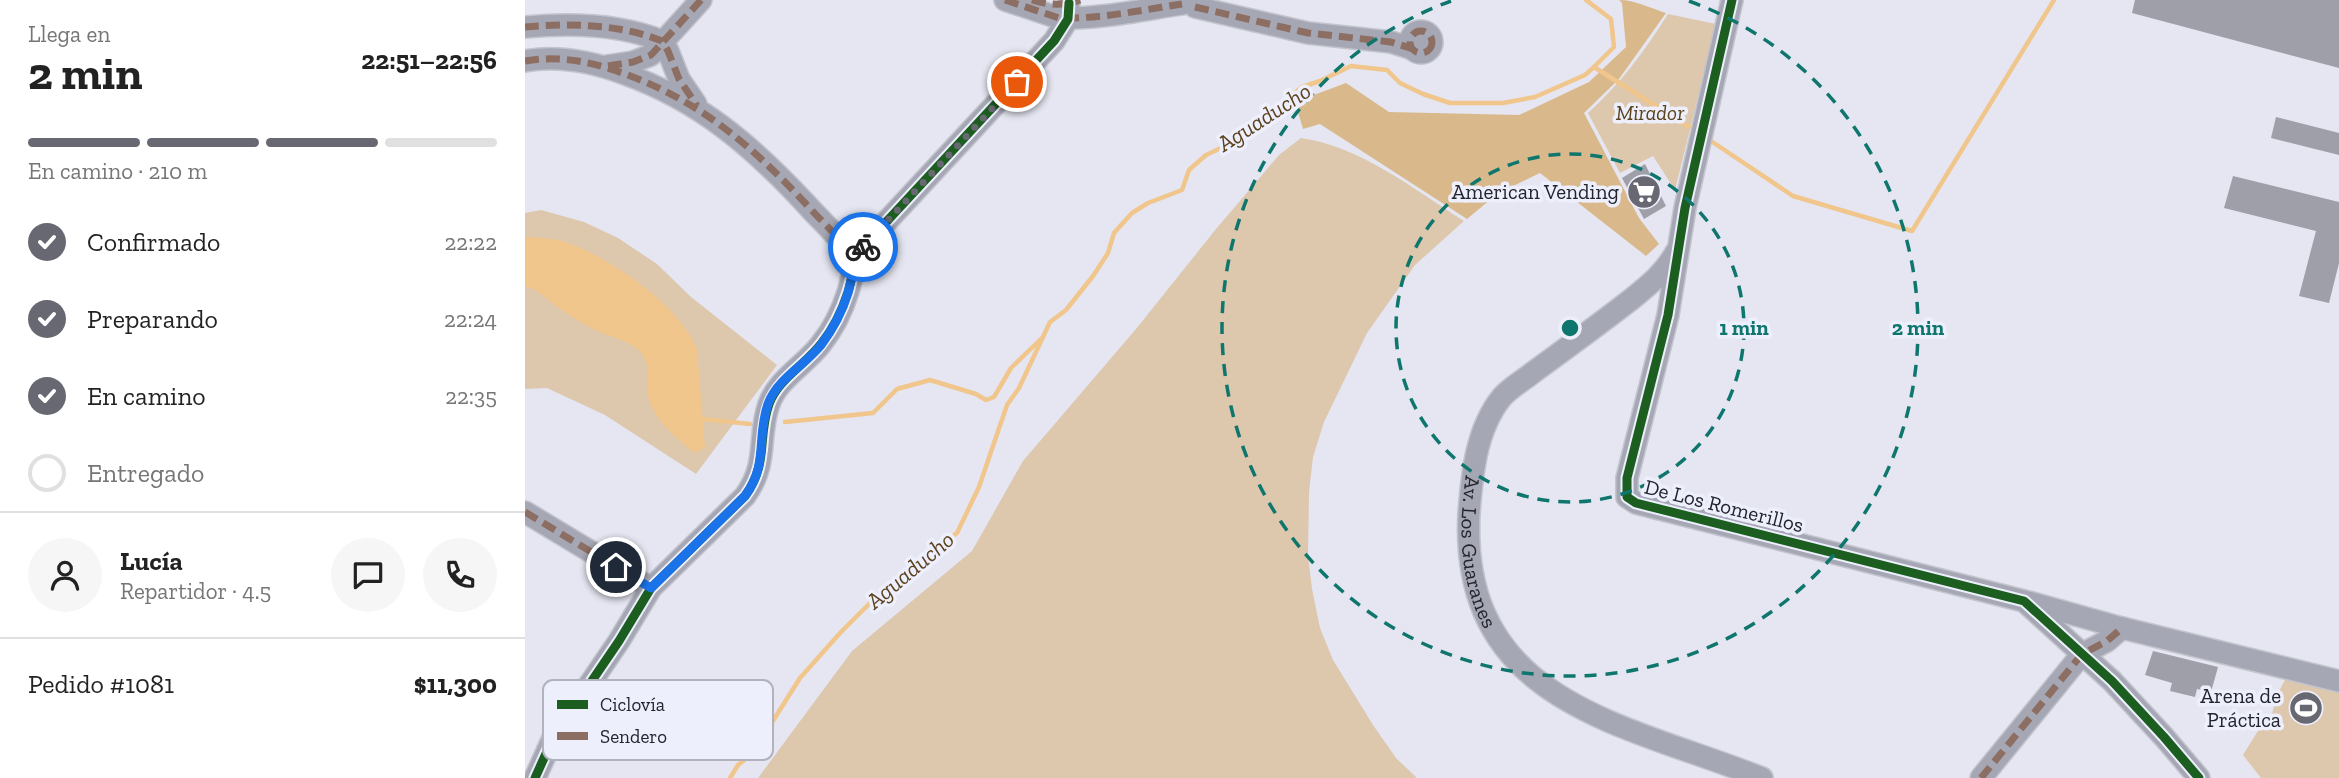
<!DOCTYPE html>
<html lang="es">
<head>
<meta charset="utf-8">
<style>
	:root { --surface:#fff; --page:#f6f6f6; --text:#222; --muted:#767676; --line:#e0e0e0; --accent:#676871 }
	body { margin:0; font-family:"Zilla Slab",serif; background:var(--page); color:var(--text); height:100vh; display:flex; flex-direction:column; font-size:26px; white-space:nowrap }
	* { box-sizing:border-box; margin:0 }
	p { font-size:23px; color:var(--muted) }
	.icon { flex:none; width:38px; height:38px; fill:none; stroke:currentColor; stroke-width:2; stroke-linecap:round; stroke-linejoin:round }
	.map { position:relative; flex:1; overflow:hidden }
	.side { display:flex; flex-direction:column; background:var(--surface); width:525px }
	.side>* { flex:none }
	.pin { position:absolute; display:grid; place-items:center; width:60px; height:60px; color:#fff; margin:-30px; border:4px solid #fff; border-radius:50%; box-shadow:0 2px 7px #0007 }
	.courier { position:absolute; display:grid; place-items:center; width:70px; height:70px; margin:-35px; border:5px solid #1a73e8; border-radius:50%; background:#fff; color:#222; box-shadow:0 2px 9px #0007 }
	.headline em { font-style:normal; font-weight:700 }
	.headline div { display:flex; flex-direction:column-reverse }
	.headline { display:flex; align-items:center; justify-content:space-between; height:119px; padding:0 28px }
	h1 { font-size:46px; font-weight:700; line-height:52px }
	.bar { display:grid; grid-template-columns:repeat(4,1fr); gap:10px 7px; align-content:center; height:84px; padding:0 28px }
	.bar i { height:9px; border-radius:5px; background:var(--line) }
	.bar .on { background:var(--accent) }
	.bar p { grid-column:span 4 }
	.line { display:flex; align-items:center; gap:18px; padding:0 28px; border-top:2px solid var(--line) }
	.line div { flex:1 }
	.round { display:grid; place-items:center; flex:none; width:74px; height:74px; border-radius:37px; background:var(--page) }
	ol { padding:0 28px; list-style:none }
	li { display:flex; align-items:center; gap:21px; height:77px }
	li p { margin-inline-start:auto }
	li .icon { padding:7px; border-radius:50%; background:var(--accent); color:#fff; stroke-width:4 }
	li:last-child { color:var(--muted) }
	li i { width:38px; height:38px; border:4px solid var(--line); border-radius:50% }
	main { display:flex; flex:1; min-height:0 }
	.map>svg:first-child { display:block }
	.green { fill:#ddc7ad }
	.forest { fill:#d9b98c }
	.water { fill:#f0c68c }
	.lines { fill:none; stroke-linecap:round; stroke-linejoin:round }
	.stream { stroke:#f0c68c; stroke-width:4.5 }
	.building { fill:#9e9fa8 }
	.minor-casing { stroke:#c3c4cd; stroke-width:24 }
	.minor { stroke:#a5a7b4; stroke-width:21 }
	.quiet { stroke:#8d6e63; stroke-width:7; stroke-dasharray:14 7; stroke-linecap:butt }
	.cycleway-casing { stroke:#eeeffd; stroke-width:13 }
	.cycleway { stroke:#1b5e20; stroke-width:9 }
	.done { stroke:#676871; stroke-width:7; stroke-dasharray:0 12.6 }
	.route { stroke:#1a73e8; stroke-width:9 }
	.ring { fill:none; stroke:#0f766e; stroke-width:3.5; stroke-dasharray:12 9 }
	.labels { text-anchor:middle; stroke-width:7; stroke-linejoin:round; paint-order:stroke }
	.park-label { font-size:21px; font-style:italic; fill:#5a421c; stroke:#eeeffd }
	.poi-label { font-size:21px; fill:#23242c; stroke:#eeeffd; text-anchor:end }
	.street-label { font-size:21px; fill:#23242c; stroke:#eeeffd }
	.water-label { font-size:23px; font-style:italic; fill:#5b421d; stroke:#eeeffd }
	.key { fill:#eeeffd; stroke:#b1b2be; stroke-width:2 }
	.key-label { font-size:19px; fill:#23242c }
	.centre { fill:#0f766e; stroke:#eeeffd; stroke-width:3.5 }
	.ring-label { font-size:21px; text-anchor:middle; font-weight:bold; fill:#0f766e; stroke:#eeeffd; stroke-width:7; stroke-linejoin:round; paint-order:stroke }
</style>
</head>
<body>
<main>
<section class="side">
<div class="headline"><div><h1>2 min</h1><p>Llega en</p></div><em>22:51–22:56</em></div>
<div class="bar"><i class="on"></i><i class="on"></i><i class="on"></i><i></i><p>En camino · 210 m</p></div>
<ol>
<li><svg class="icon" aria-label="check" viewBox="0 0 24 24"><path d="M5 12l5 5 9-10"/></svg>Confirmado<p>22:22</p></li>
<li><svg class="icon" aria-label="check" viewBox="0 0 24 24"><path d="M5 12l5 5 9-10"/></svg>Preparando<p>22:24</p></li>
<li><svg class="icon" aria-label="check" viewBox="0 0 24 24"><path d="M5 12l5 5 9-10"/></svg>En camino<p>22:35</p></li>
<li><i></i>Entregado</li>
</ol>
<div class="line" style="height:126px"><a class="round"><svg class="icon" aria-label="person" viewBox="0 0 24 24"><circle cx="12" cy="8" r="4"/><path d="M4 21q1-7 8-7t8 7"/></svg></a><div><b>Lucía</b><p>Repartidor · 4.5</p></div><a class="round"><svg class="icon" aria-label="chat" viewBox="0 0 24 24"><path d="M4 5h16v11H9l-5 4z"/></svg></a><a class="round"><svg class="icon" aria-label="phone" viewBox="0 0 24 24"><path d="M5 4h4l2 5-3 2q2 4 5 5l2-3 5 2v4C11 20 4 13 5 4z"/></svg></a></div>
<div class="line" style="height:91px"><div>Pedido #1081</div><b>$11,300</b></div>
</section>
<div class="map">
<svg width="1814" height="778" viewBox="0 0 1814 778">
	<rect width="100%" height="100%" fill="#e5e6f1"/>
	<g class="green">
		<path d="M1143 14 1191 24 1150 190 1128 156 1095 173 1063 113C1098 81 1118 53 1143 14Z"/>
		<path d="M776 138C837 147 888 189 939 221L890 265 842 333 799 422 788 457 784 492 783 556 787 589 795 628 808 660 848 725 871 758 892 778H233L327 651 447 551 498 461 611 329 691 229 754 155Z"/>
		<polygon points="16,210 59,222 93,238 132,264 166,297 252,365 171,474 80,415 22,388 0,389 0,213"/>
		<polygon points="1763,674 1814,687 1814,778 1736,778 1718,755 1741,718 1746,719 1751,697"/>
	</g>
	<path class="forest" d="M1094 0C1110 0 1125 8 1141 13L1094 79 1059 113 1114 218 1134 244 1121 256 1015 173 972 194 942 219 795 124 778 129 770 102 821 83 864 112 994 115 1064 82 1101 47 1097 3Z"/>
	<path class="water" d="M0 237C14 238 30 238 43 243 87 259 154 305 172 349L180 448 169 453C152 439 131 421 124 400 120 385 126 371 119 357 109 340 85 338 68 329 56 322 43 315 31 306 21 299 13 289 0 286Z"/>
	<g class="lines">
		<g class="stream">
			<polyline points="1061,0 1086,19 1089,47 1069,67 1164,127"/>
			<polyline points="1186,141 1268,196 1387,231 1529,0"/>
			<polyline points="177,419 225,424"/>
			<polyline points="260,422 348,413 372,389 405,380 451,394 461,400 469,397 486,368 516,339"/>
			<polyline points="205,778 213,765 227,754 275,678 316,632 370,578 432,533 454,487 482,405 494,388 525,322 541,310 568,276 583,253 589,233 607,213 623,203 657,190 664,170 681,155 698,147 719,127 749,109 777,87 795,81 826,66 862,70 875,83 898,94 925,103 978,103 1010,97 1060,75 1069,67"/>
		</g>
	</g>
	<g class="building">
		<polygon points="1610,0 1814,0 1814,68 1607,13"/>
		<polygon points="1751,117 1814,133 1814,155 1746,138"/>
		<polygon points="1120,164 1141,206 1119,219 1097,178"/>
		<polygon points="1708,176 1814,202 1814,263 1804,303 1774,296 1791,231 1699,208"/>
		<polygon points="1628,651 1693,667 1686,692 1672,689 1670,697 1645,691 1647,683 1620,675"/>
	</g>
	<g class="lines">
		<g class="minor-casing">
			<g id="minor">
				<path d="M480 0 534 18C576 19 616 10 657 4"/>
				<polyline points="1207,0 1160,208 1143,315 1102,478 1102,497 1111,503 1499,601 1587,681 1639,737 1674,778"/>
				<polyline points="670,7 783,33 866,42 888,49"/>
				<path d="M0 27C44 23 95 24 137 41L143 51 154 79 171 104"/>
				<circle cx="896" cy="42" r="11"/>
				<path d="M0 61C34 55 68 62 100 74 175 101 227 146 281 204 298 223 317 239 330 261"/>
				<polyline points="82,66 108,62 126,55 176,0"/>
				<path id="s1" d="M1151 252C1140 272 1125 284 1108 298 1076 323 1043 347 1010 371 999 380 986 387 977 397 951 429 947 474 944 513 934 703 1099 723 1237 778"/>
				<polyline points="0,512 126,588"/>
				<polyline points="1504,602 1597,628 1814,681"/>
				<path d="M10 778 28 738 94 641 126 588 220 496C244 463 232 438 244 404 253 379 280 365 296 344 308 329 317 311 323 292 328 275 328 264 338 247L529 41 543 19 544 3"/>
				<polyline points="1456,778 1557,654 1582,641 1597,628"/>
			</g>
		</g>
		<use href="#minor" class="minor"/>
		<g class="quiet">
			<path d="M480 0 534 18C576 19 616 10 657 4"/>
			<path d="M507 0C524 5 538 6 555 0"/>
			<polyline points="670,7 783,33 866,42 888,49"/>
			<path d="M0 27C44 23 95 24 137 41L143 51 154 79 172 106"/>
			<circle cx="896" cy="42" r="11"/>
			<path d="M0 61C34 55 68 62 100 74 175 101 227 146 281 204 298 223 317 239 330 261"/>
			<polyline points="83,66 108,62 126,55 176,0"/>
			<polyline points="0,512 126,588"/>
			<polyline points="1456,778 1557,654 1582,641 1597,628"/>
		</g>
		<g class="cycleway-casing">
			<g id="cycleway">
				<polyline points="1207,0 1160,208 1143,315 1102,478 1102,497 1111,503 1499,601 1587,681 1639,737 1674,778"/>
				<path d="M10 778 28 738 94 641 126 588 220 496C244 463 232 438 244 404 253 379 280 365 296 344 308 329 317 311 323 292 328 275 328 264 338 247L529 41 543 19 544 3"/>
			</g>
		</g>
		<use href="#cycleway" class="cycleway"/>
	</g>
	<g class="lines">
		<polyline class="done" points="338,247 492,82"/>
		<path class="route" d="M91 567 126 588 220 496C244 463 231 438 243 404 252 379 280 365 296 345 308 329 317 312 323 293 328 275 328 264 338 247"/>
	</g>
	<g class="ring">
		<circle cx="1045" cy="328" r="174"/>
		<path d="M1164 1A348 348 0 1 1 926 1"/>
	</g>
	<defs>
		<g id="supermarket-disc" transform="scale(1.75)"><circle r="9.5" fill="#676871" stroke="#eeeffd"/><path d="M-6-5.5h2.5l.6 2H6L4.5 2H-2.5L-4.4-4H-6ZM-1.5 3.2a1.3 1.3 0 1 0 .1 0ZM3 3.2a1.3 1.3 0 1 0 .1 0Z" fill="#fff"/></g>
		<g id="stadium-disc" transform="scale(1.75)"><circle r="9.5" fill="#676871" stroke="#eeeffd"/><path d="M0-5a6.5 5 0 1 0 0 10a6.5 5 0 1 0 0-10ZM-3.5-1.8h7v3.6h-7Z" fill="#fff"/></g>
	</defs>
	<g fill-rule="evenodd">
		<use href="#supermarket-disc" x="1119" y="192"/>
		<use href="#stadium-disc" x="1781" y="708"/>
	</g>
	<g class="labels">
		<g class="park-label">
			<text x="1125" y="120">Mirador</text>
		</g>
		<g class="poi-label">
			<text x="1094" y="199">American Vending</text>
			<text x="1756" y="703">Arena de<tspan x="1756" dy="24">Práctica</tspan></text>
		</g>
		<g class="street-label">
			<text transform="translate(1199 506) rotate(14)" y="7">De Los Romerillos</text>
			<text dy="7" stroke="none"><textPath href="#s1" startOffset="390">Av. Los Guaranes</textPath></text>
		</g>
		<g class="water-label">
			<text transform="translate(739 117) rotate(-33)" y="8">Aguaducho</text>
			<text transform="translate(385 570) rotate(-40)" y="8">Aguaducho</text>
		</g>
	</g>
	<rect x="18" y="680" width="230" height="80" rx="10" class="key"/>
	<rect x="32" y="700" width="31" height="9" fill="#1b5e20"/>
	<rect x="32" y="732" width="31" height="8" fill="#8d6e63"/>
	<g class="key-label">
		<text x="75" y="711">Ciclovía</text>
		<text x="75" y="743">Sendero</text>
	</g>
	<circle cx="1045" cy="328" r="10" class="centre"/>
	<g class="ring-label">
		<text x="1219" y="335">1 min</text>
		<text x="1393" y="335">2 min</text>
	</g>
</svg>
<div class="pin" style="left:492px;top:82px;background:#ea580c"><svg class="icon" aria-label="bag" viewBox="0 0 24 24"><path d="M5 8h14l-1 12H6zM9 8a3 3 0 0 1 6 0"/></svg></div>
<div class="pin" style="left:91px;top:567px;background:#1f2937"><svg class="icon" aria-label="home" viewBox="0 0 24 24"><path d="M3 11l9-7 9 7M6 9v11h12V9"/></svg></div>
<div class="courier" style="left:338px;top:247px"><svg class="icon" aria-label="bike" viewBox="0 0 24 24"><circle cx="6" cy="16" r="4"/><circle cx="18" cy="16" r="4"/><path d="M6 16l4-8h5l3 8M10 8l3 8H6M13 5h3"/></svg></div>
</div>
</main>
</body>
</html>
